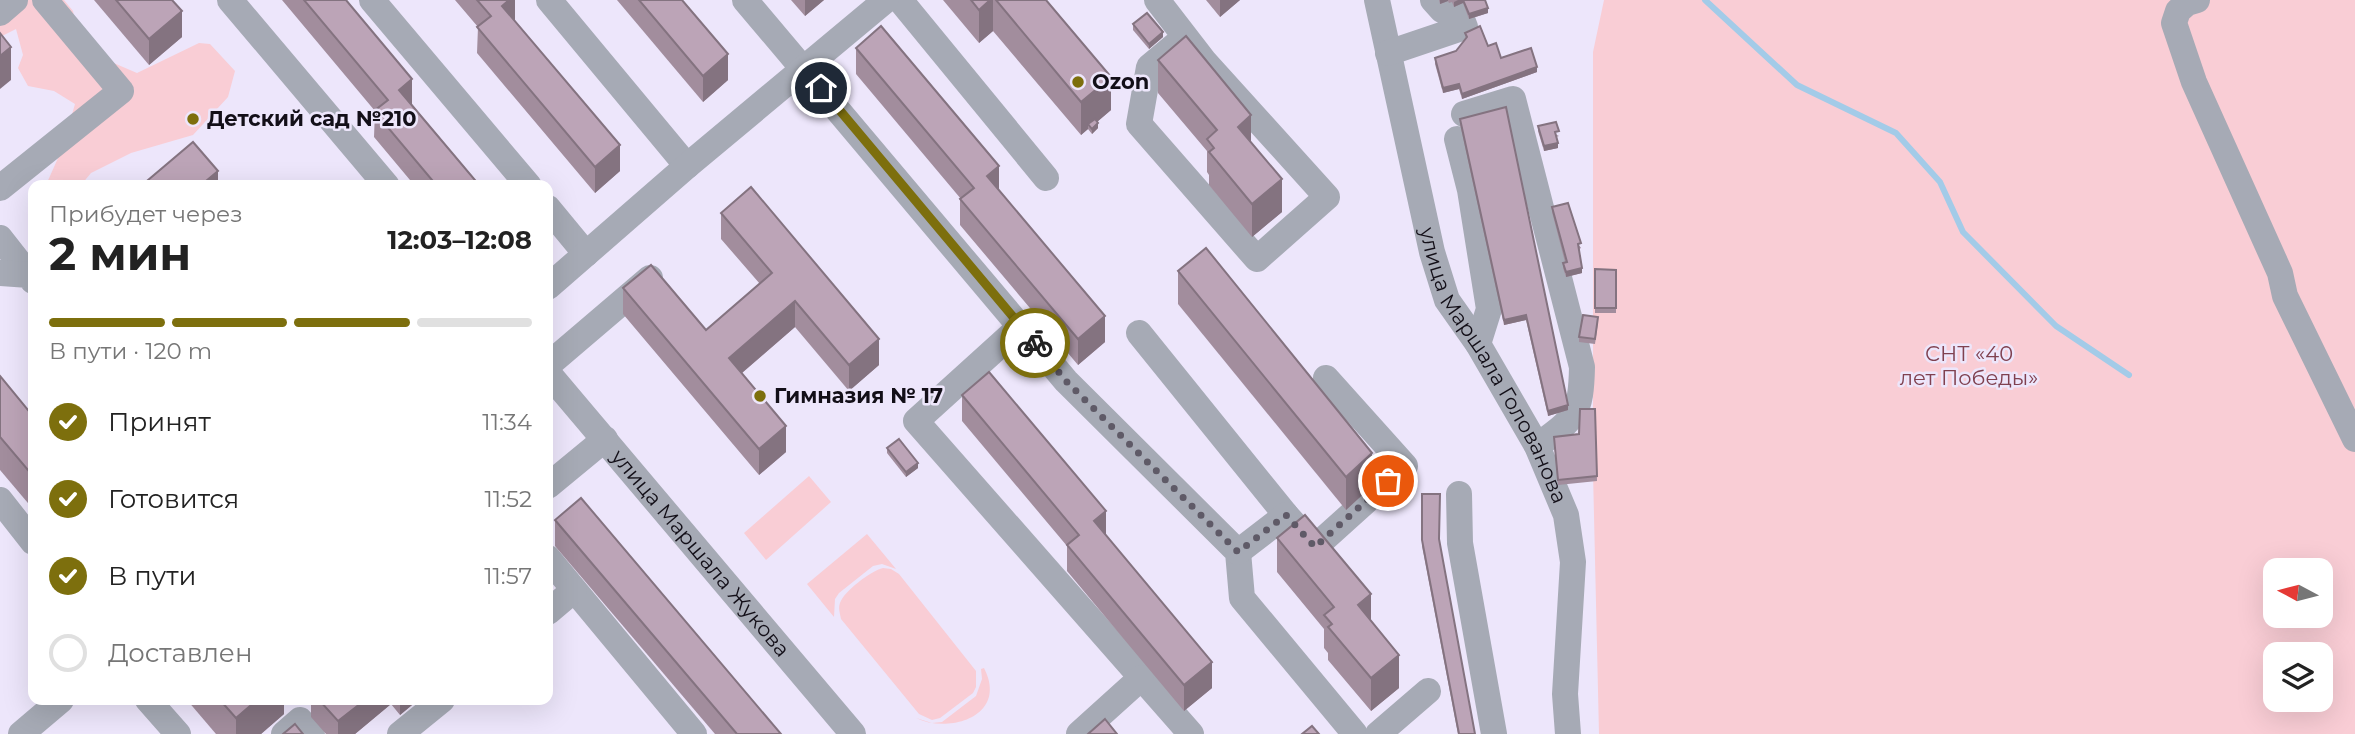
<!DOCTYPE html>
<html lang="ru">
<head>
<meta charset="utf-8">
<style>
	:root { --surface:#fff; --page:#f6f6f6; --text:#222; --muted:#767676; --line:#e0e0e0; --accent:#7d6f0d }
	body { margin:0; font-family:Montserrat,sans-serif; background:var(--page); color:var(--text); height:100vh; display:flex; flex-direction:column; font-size:26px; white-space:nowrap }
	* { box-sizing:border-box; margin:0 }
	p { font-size:23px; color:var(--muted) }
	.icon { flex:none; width:38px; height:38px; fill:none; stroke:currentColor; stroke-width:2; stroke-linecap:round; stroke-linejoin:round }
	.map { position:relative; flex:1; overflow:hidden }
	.details { position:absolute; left:28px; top:180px; width:525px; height:525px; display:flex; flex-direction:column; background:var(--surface); border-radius:14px; box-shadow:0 7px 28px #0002 }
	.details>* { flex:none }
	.needle { width:46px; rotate:277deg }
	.fabs { position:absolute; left:2263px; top:558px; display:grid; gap:14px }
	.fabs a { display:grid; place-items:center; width:70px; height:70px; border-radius:14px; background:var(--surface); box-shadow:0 7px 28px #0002; font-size:35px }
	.pin { position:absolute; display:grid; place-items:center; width:60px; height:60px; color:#fff; margin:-30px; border:4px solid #fff; border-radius:50%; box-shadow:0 2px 7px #0007 }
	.courier { position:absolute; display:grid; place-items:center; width:70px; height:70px; margin:-35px; border:5px solid #7d6f0d; border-radius:50%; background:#fff; color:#222; box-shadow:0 2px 9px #0007 }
	.overview em { font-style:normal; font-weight:700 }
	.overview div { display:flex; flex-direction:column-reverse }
	.overview { display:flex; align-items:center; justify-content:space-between; height:119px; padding:0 21px }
	h1 { font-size:46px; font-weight:700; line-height:52px }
	.bar { display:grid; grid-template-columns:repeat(4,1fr); gap:10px 7px; align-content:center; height:84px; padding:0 21px }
	.bar i { height:9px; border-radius:5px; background:var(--line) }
	.bar .on { background:var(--accent) }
	.bar p { grid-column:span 4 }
	ol { padding:0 21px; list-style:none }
	li { display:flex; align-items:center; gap:21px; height:77px }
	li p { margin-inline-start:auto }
	li .icon { padding:7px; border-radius:50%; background:var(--accent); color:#fff; stroke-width:4 }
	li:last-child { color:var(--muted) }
	li i { width:38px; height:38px; border:4px solid var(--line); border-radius:50% }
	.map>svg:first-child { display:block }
	.green { fill:#f9cdd5; fill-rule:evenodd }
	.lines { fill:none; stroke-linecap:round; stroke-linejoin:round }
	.stream { stroke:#a3cbe8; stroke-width:6 }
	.minor { stroke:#a6aab5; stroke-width:26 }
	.wall { fill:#a28d9d }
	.shaded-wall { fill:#847380 }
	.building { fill:#bca4b7; stroke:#847380; stroke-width:2 }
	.done { stroke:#5f5a67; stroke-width:7; stroke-dasharray:0 12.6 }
	.route { stroke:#7d6f0d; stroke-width:9 }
	.poi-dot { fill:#7d6f0d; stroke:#ede6fb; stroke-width:2.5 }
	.labels { text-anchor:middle; stroke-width:5; stroke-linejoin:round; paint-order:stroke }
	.poi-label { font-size:21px; font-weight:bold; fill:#130f18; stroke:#ede6fb; text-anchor:start }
	.park-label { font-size:21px; fill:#804150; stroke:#ede6fb }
	.street-label { font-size:21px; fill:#130f18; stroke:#ede6fb }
</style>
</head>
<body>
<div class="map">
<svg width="2355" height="734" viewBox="0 0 2355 734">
	<rect width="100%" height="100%" fill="#ede6fb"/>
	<g class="green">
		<polygon points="6,0 64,0 73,11 81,49 137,73 199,43 210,44 235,71 228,97 193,135 131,153 91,173 81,185 46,185 62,149 75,104 54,91 28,86 18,68 23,55 16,29 0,37 0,11"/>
		<path d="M1604 0H2355V734H1599L1593 472V52ZM2275 570H2320V616H2275ZM2275 654H2320V700H2275Z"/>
		<polygon points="809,476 831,502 766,560 744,533"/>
		<polygon points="867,534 896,569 882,564 873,566 839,593 835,599 834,617 807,584"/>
		<path d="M883 568 891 569 899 574 976 671V687L973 693 940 718 932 720 919 714 841 619C840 613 838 608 840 603 844 591 871 571 883 568Z"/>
		<path d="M984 668C1009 717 948 734 916 718L932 723 942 722 976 696 982 679 981 669Z"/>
	</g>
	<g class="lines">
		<polyline class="stream" points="1705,0 1797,85 1896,133 1940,182 1963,232 2056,326 2129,375"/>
		<g class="minor">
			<polyline points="230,0 387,186"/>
			<polyline points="372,0 529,186"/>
			<polyline points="549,0 687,166"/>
			<polyline points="745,0 1066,381 1238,552 1242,598 1355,734"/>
			<polyline points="900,0 1046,178"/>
			<polyline points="1157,0 1204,61 1327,197 1257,259 1139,124 1149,67 1185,37"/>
			<path id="s1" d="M1377 0 1432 252 1447 300 1478 344 1537 446 1566 515 1573 562 1565 694 1568 734"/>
			<polyline points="2197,0 2187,3 2178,11 2174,23 2194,82 2280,273 2285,296 2355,439"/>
			<polyline points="0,13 15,0"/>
			<polyline points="1388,53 1465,27 1459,11 1442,10 1433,0"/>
			<path d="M1464 114 1513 99 1582 367C1581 415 1575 418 1537 446"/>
			<polyline points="1457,139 1470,190 1489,309 1478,344"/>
			<polyline points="0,188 121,91 45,0"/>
			<polyline points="548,208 586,254"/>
			<polyline points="0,238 29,275"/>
			<polyline points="0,273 29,275 33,281"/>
			<polyline points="548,287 687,166 886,0"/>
			<polyline points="1021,326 916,421 1191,734"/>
			<polyline points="1139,333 1286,515 1315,547 1405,466 1326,378"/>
			<polyline points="548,365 650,278"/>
			<path id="s2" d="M548 373 853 734"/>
			<polyline points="548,486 605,439"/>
			<polyline points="1459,494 1460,543 1494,734"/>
			<polyline points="0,500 33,542"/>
			<polyline points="1238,552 1286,515"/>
			<polyline points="548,558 694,734"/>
			<polyline points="548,612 574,590"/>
			<polyline points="148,700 178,734"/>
			<polyline points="21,734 61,700"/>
			<polyline points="284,734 300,720 312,734"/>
			<polyline points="400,734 442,700"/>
			<polyline points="1079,734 1141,678"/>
			<polyline points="1378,734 1428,691"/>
		</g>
	</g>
	<g class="wall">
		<polygon points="94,0 172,0 182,37 149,65"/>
		<polygon points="282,0 346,0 412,105 480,186 415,186 374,137 375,111"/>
		<polygon points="455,0 515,0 515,21 620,171 595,193 477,53 478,27"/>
		<polygon points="617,0 682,0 728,80 703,102"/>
		<polygon points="791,0 824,0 805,16"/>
		<polygon points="943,0 1046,0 1111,110 1097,122 1098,128 1092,134 1088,129 1081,135 993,31 979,43"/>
		<polygon points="1206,0 1240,0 1220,17"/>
		<polygon points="1439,0 1485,0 1488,13 1469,19 1463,3 1454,7 1452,2 1449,3 1448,1 1440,4"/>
		<polygon points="1133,24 1163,37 1149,49 1133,30"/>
		<polygon points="1465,33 1488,46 1501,58 1537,72 1462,99 1459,89 1443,93 1435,64 1435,58 1456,51 1466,39"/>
		<polygon points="856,48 999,191 1105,342 1078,365 960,225 960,199 961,199 856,74"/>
		<polygon points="1158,60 1251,142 1282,212 1252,237 1209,185 1209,175 1207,172 1207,151 1158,93"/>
		<polygon points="1460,119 1568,410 1548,416 1526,320 1504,325 1460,124"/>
		<polygon points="1538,126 1559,136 1556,137 1558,148 1544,151 1538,131"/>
		<polygon points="1552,207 1581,248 1579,249 1582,273 1566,277 1563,268 1563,263 1565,262 1552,212"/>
		<polygon points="721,213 879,365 849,391 795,327 742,373 786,452 759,475 623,314 623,288 706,330 760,284 721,239"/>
		<polygon points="1595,269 1616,270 1616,313 1595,313"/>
		<polygon points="1178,271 1372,486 1346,510 1178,304"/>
		<polygon points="1598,322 1595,344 1579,342 1579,337"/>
		<polygon points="0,376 33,416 33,509 0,470"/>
		<polygon points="962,395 1106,536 1212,688 1184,711 1067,571 1067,546 962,421"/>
		<polygon points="1595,409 1597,481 1558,485 1554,442 1579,434"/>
		<polygon points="887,448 918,468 906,477 887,453"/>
		<polygon points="1422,494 1475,734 1458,734 1422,546"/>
		<polygon points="555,520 781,734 715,734 555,546"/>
		<polygon points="1277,538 1371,620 1399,688 1371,711 1328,660 1328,653 1324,648 1324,629 1277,572"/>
		<polygon points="187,700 284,700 284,714 261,734 216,734"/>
		<polygon points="311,700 418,700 400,715 391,704 355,734 326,734 311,717"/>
	</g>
	<g class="shaded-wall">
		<polygon points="509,0 515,0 515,21 502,6"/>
		<polygon points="805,0 824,0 805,16"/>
		<polygon points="990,0 993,0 993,31 979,43 979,10"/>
		<polygon points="1220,0 1240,0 1220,17"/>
		<polygon points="1440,0 1448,0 1448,1 1440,4"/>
		<polygon points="1458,0 1463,0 1463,3 1454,7 1454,2"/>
		<polygon points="1488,8 1488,13 1469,19 1469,14"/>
		<polygon points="182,11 182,37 149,65 149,39"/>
		<polygon points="1163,32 1163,37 1149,49 1149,44"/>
		<polygon points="11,47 11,80 0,89 0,56"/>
		<polygon points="728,54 728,80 703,102 703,76"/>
		<polygon points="1537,67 1537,72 1462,99 1462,94"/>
		<polygon points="1111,77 1111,110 1091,127 1088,124 1088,129 1081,135 1081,102"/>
		<polygon points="412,79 412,105 399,90"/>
		<polygon points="1459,84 1459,89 1443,93 1443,88"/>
		<polygon points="1251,115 1251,148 1238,127"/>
		<polygon points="1098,123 1098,128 1092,134 1092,129"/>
		<polygon points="1558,143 1558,148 1544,151 1544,146"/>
		<polygon points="620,145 620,171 595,193 595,167"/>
		<polygon points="999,166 999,192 987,176"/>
		<polygon points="218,171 218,181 212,186 200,186"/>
		<polygon points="1282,179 1282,212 1252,237 1252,204"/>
		<polygon points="1582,268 1582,273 1566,277 1566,272"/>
		<polygon points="795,301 795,327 729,384 729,358"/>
		<polygon points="1526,315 1526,320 1504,325 1504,320"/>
		<polygon points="1105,316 1105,342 1078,365 1078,339"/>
		<polygon points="879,339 879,365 849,391 849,365"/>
		<polygon points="1568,405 1568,410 1548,416 1548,411"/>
		<polygon points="786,426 786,452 759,475 759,449"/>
		<polygon points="1372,453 1372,486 1346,510 1346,477"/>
		<polygon points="918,463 918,468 906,477 906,472"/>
		<polygon points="1106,511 1106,537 1094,521"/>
		<polygon points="1371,594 1371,627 1358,605"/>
		<polygon points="1399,655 1399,688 1371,711 1371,678"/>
		<polygon points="1212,662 1212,688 1184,711 1184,685"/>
		<polygon points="257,700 284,700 284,714 261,734 236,734 236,718"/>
		<polygon points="365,700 391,700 391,704 355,734 338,734 338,721"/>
		<polygon points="400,700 418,700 400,715"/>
	</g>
	<g class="building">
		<polygon points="116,0 172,0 182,11 149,39"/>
		<polygon points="304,0 346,0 412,79 399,90 480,186 437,186 374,111 388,100"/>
		<polygon points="477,0 509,0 502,6 620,145 595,167 477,27 491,16"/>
		<polygon points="639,0 682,0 728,54 703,76"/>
		<polygon points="971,0 990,0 979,10"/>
		<polygon points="996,0 1046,0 1111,77 1081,102"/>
		<polygon points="1463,0 1485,0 1488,8 1469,14"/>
		<polygon points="1147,13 1163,32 1149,44 1133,24"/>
		<polygon points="881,26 999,166 987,176 1105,316 1078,339 960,199 974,188 856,48"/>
		<polygon points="1480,26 1488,46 1496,43 1501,58 1531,48 1537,67 1462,94 1459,84 1443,88 1435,58 1456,51 1467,37 1465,33"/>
		<polygon points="0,33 11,47 0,56"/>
		<polygon points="1186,36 1251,115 1238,127 1282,179 1252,204 1209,152 1214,148 1207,139 1217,130 1158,60"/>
		<polygon points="1506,107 1568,405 1548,411 1526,315 1504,320 1460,119"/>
		<polygon points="1095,119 1098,123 1092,129 1088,124"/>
		<polygon points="1556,122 1559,131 1555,132 1558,143 1544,146 1538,126"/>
		<polygon points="193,142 218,171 200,186 141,186"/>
		<polygon points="751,187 879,339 849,365 795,301 729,358 786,426 759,449 623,288 651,265 706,330 772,273 721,213"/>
		<polygon points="1568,203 1581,243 1578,244 1582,268 1566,272 1563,263 1567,262 1552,207"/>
		<polygon points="1206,248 1372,453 1346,477 1178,271"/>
		<polygon points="1595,269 1616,270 1616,308 1595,308"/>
		<polygon points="1583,315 1598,317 1595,339 1579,337"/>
		<polygon points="989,372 1106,511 1094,521 1212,662 1184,685 1067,545 1079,535 962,395"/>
		<polygon points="0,376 33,416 33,476 0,437"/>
		<polygon points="1580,409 1595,409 1597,476 1558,480 1554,437 1579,434"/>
		<polygon points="899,439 918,463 906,472 887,448"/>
		<polygon points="1422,494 1440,494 1439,539 1475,734 1459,734 1422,540"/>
		<polygon points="581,498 781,734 737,734 555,520"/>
		<polygon points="1305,515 1371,594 1358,605 1399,655 1371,678 1328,627 1332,624 1324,615 1334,607 1277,538"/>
		<polygon points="220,700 257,700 236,718"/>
		<polygon points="319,700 365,700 338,721"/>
		<polygon points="1105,719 1117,734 1088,734"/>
		<polygon points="295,724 303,734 283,734"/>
		<polygon points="1312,726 1319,734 1302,734"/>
	</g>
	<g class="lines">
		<polyline class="done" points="1035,343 1066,381 1238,552 1286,515 1315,547 1388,481"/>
		<polyline class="route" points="821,88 1035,343"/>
	</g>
	<g class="poi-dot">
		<circle cx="1078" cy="82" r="7"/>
		<circle cx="193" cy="119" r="7"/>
		<circle cx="760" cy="396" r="7"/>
	</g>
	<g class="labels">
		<g class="poi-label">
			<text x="1092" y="89">Ozon</text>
			<text x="207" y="126">Детский сад №210</text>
			<text x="774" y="403">Гимназия № 17</text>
		</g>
		<g class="park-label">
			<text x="1969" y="361">СНТ «40<tspan x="1969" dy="24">лет Победы»</tspan></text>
		</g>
		<g class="street-label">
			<text dy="7" stroke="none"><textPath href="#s1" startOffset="387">улица Маршала Голованова</textPath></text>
			<text dy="7" stroke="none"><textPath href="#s2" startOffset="236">улица Маршала Жукова</textPath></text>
		</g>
	</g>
</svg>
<div class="fabs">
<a><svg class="needle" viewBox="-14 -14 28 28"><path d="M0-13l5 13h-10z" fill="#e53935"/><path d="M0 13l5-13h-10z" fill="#767676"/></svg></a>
<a><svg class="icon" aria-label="layers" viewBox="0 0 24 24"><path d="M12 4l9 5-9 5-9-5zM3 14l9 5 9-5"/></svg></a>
</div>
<div class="pin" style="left:1388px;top:481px;background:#ea580c"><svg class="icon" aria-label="bag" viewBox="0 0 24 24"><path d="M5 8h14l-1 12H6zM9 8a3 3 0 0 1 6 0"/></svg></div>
<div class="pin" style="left:821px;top:88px;background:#1f2937"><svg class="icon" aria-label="home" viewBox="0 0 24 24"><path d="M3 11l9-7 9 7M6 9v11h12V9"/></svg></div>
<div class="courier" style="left:1035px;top:343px"><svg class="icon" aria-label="bike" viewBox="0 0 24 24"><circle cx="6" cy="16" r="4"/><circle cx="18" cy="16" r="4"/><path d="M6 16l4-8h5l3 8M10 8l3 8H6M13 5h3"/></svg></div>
<section class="details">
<div class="overview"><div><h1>2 мин</h1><p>Прибудет через</p></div><em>12:03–12:08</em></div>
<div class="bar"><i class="on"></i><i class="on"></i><i class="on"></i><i></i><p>В пути · 120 m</p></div>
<ol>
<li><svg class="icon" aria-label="check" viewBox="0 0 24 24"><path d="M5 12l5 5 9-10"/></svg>Принят<p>11:34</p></li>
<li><svg class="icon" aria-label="check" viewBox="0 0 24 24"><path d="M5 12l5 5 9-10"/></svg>Готовится<p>11:52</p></li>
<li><svg class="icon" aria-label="check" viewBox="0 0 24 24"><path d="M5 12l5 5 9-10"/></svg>В пути<p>11:57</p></li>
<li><i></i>Доставлен</li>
</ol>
</section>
</div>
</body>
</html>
